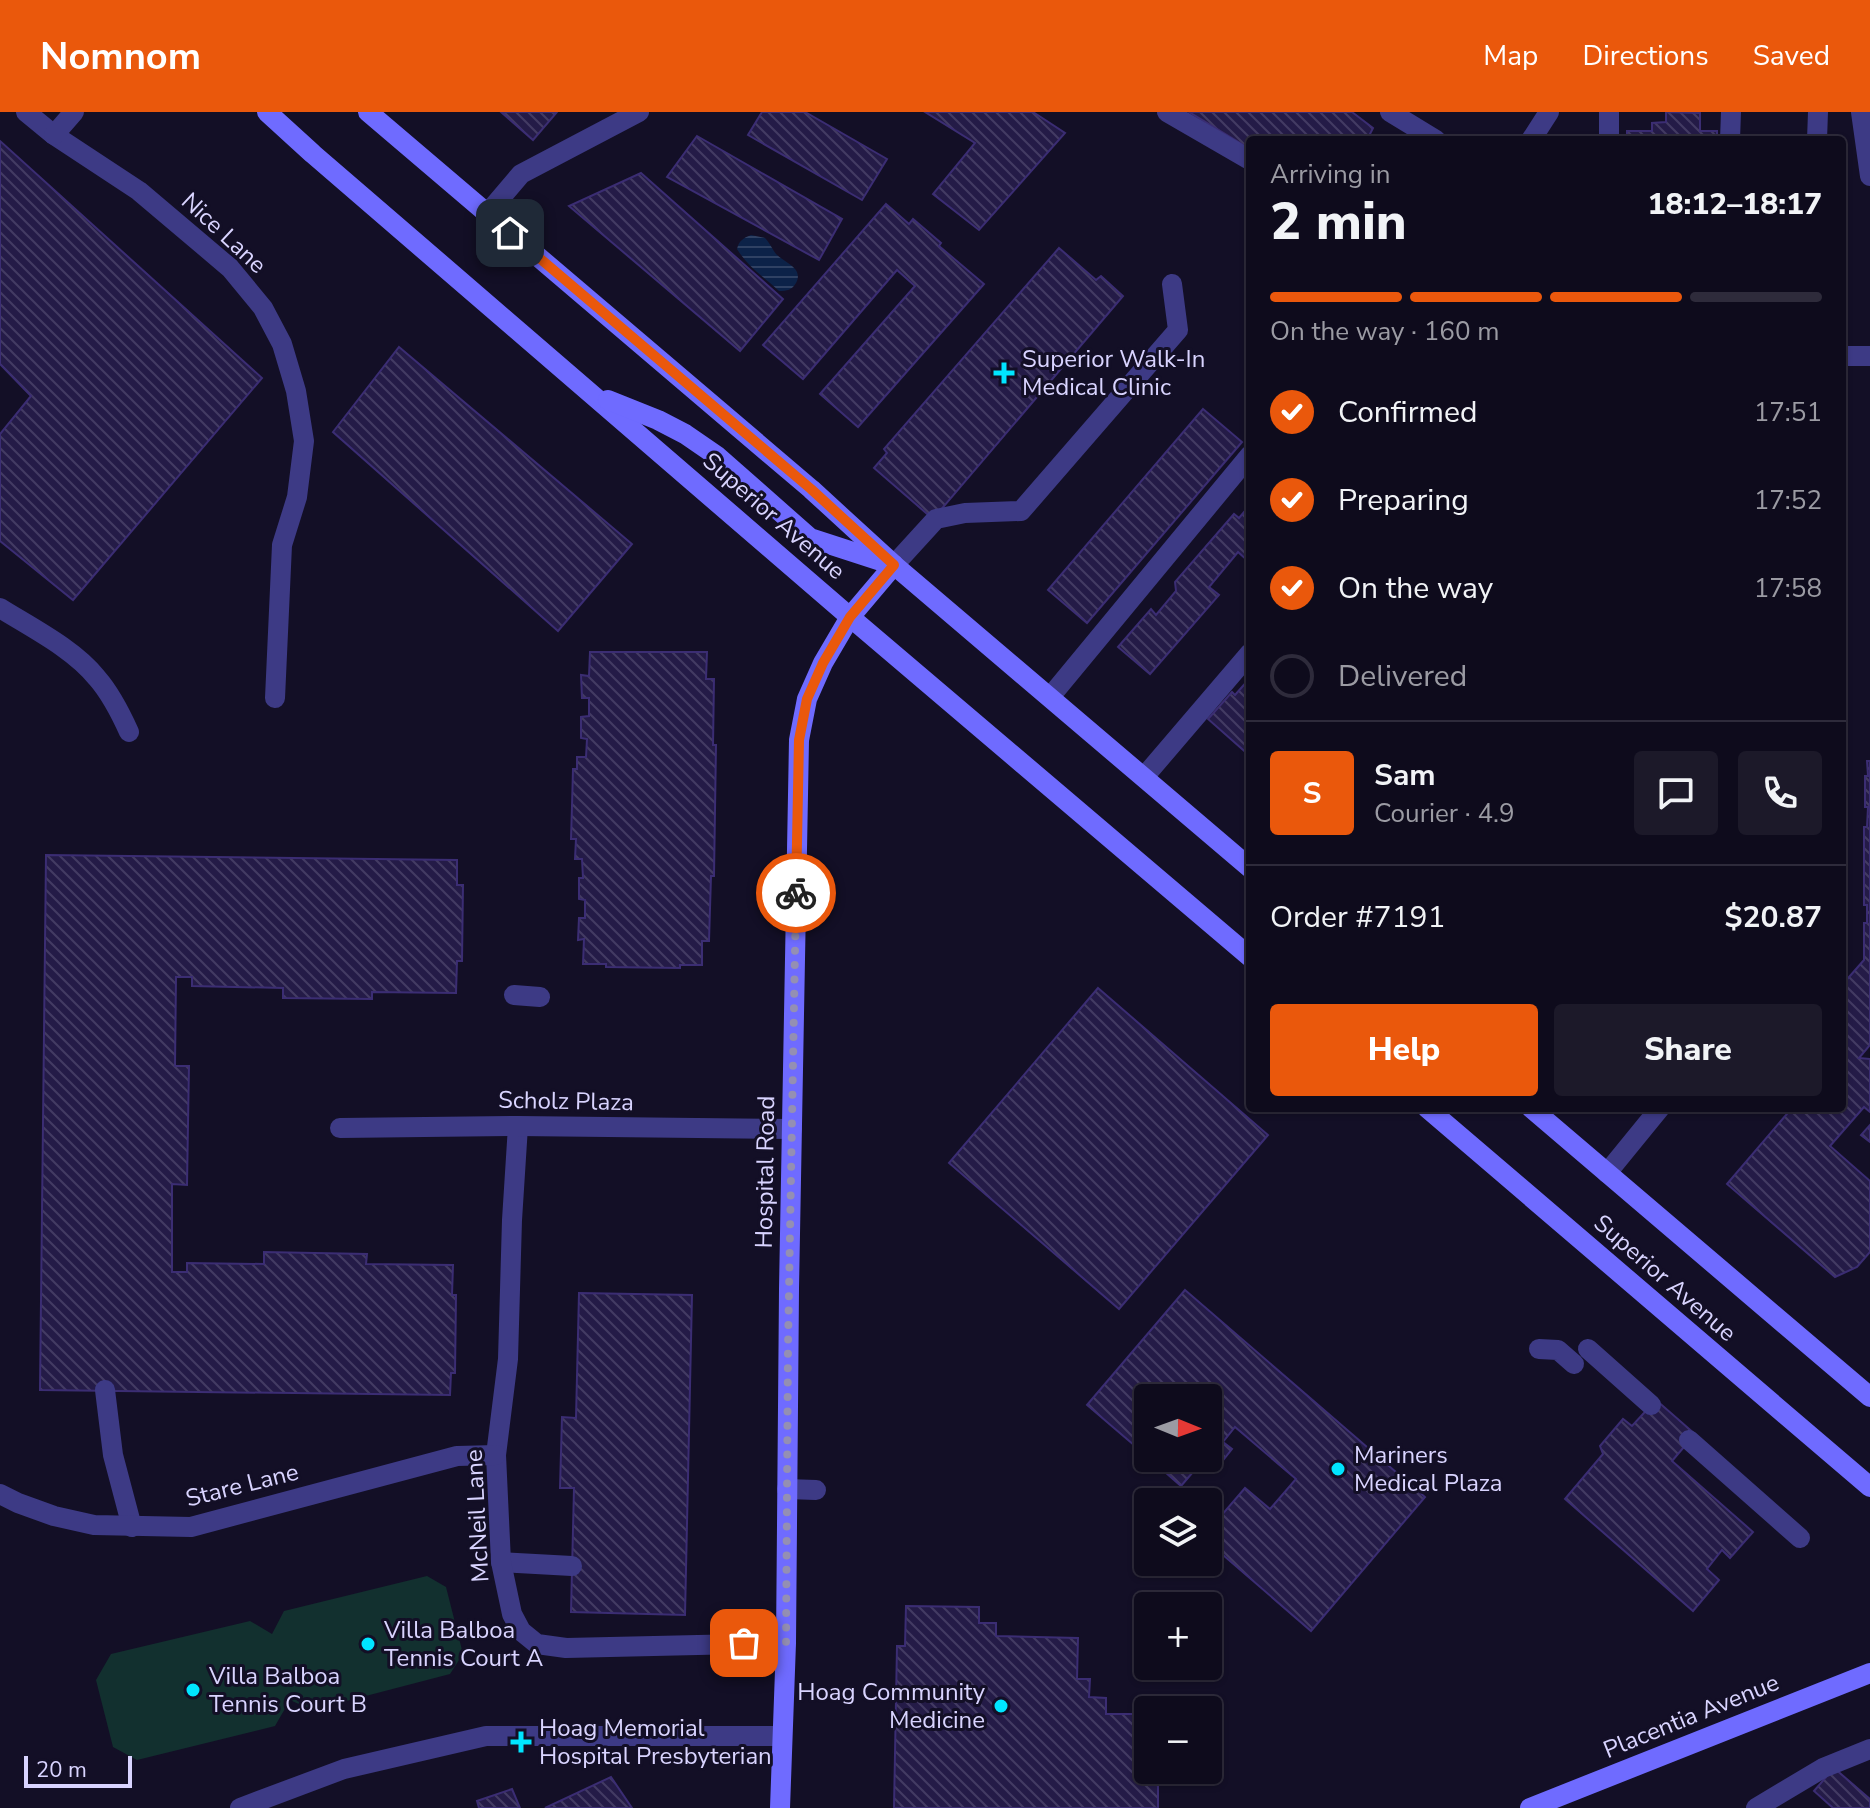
<!DOCTYPE html>
<html lang="en">
<head>
<meta charset="utf-8">
<style>
	:root { --surface:#0e0b1c; --page:#1c1929; --text:#f1f3f6; --muted:#9b9ba3; --line:#2e2b3b; --accent:#ea580c }
	body { margin:0; font-family:"Nunito Sans",sans-serif; background:var(--page); color:var(--text); height:100vh; display:flex; flex-direction:column; font-size:30px; white-space:nowrap }
	* { box-sizing:border-box; margin:0 }
	p { font-size:26px; color:var(--muted) }
	.icon { flex:none; width:44px; height:44px; fill:none; stroke:currentColor; stroke-width:2; stroke-linecap:round; stroke-linejoin:round }
	.map { position:relative; flex:1; overflow:hidden }
	.details { position:absolute; left:1246px; top:24px; width:600px; height:976px; display:flex; flex-direction:column; background:var(--surface); border-radius:8px; box-shadow:0 2px 6px #0004,0 0 0 2px var(--line) }
	.details>* { flex:none }
	.needle { width:52px; rotate:91deg }
	.buttons { position:absolute; left:1134px; top:1272px; display:grid; gap:16px }
	.buttons a { display:grid; place-items:center; width:88px; height:88px; border-radius:8px; background:var(--surface); box-shadow:0 2px 6px #0004,0 0 0 2px var(--line); font-size:40px }
	.scale { position:absolute; left:24px; bottom:20px; width:108px; box-sizing:border-box; padding-left:8px; border:4px solid #d9d4ff; border-top:0; font-size:22px; line-height:28px; white-space:nowrap; color:#d9d4ff; -webkit-text-stroke:6px #130f26; paint-order:stroke }
	.pin { position:absolute; display:grid; place-items:center; width:68px; height:68px; color:#fff; margin:-34px; border-radius:16px; box-shadow:0 4px 12px #0006 }
	.courier { position:absolute; display:grid; place-items:center; width:80px; height:80px; margin:-40px; border:6px solid #ea580c; border-radius:50%; background:#fff; color:#222; box-shadow:0 2px 10px #0007 }
	.summary em { font-style:normal; font-weight:800 }
	.summary div { display:flex; flex-direction:column-reverse }
	.summary { display:flex; align-items:center; justify-content:space-between; height:136px; padding:0 24px }
	h1 { font-size:52px; font-weight:800; line-height:60px }
	.bar { display:grid; grid-template-columns:repeat(4,1fr); gap:12px 8px; align-content:center; height:96px; padding:0 24px }
	.bar i { height:10px; border-radius:6px; background:var(--line) }
	.bar .selected { background:var(--accent) }
	.bar p { grid-column:span 4 }
	.line { display:flex; align-items:center; gap:20px; padding:0 24px; border-top:2px solid var(--line) }
	.line div { flex:1 }
	.round { display:grid; place-items:center; flex:none; width:84px; height:84px; border-radius:8px; background:var(--page) }
	ol { padding:0 24px; list-style:none }
	li { display:flex; align-items:center; gap:24px; height:88px }
	li p { margin-inline-start:auto }
	li .icon { padding:8px; border-radius:50%; background:var(--accent); color:#fff; stroke-width:4 }
	li:last-child { color:var(--muted) }
	li i { width:44px; height:44px; border:4px solid var(--line); border-radius:50% }
	.action { display:flex; gap:16px; margin-top:auto; padding:16px 24px }
	.action a { flex:1; height:92px; border-radius:8px; background:var(--accent); color:#fff; font-size:32px; font-weight:800; line-height:92px; text-align:center }
	.action a+a { background:var(--page); color:var(--text) }
	header { display:flex; align-items:center; gap:48px; box-sizing:border-box; height:112px; padding:0 40px; background:var(--accent); color:#fff }
	header strong { font-size:38px }
	nav { display:flex; gap:44px; margin-inline-start:auto; font-size:28px }
	.map>svg:first-child { display:block }
	.garden { fill:#12302f }
	.water { fill:url(#water-rules) }
	.building { fill:url(#building-back-hatch); stroke:#3b2d73; stroke-width:2 }
	.lines { fill:none; stroke-linecap:round; stroke-linejoin:round }
	.lane { stroke:#3d3a85; stroke-width:20 }
	.street { stroke:#3d3a85; stroke-width:20 }
	.secondary { stroke:#6f6bff; stroke-width:20 }
	.done { stroke:#948fb3; stroke-width:8; stroke-dasharray:0 14.4 }
	.route { stroke:#ea580c; stroke-width:10 }
	.poi-dot { fill:#00e5ff; stroke:#130f26; stroke-width:3 }
	.labels { text-anchor:middle; stroke-width:6; stroke-linejoin:round; paint-order:stroke }
	.street-label { font-size:24px; fill:#d9d4ff; stroke:#130f26 }
	.poi-label { font-size:24px; fill:#d9d4ff; stroke:#130f26; text-anchor:start }
</style>
</head>
<body>
<header>
<strong>Nomnom</strong>
<nav><a>Map</a><a>Directions</a><a>Saved</a></nav>
</header>
<div class="map">
<svg width="1870" height="1696" viewBox="0 0 1870 1696">
	<defs>
		<pattern id="water-rules" width="6" height="5" patternUnits="userSpaceOnUse" patternTransform="scale(2)"><rect width="6" height="5" fill="#0c2248"/><path d="M0 2.5h6" fill="none" stroke="#2f4163"/></pattern>
		<pattern id="building-back-hatch" width="6" height="6" patternUnits="userSpaceOnUse" patternTransform="scale(2)"><rect width="6" height="6" fill="#241b47"/><path d="M-1 5l2 2M0 0l6 6M5-1l2 2" fill="none" stroke="#433b63"/></pattern>
	</defs>
	<rect width="100%" height="100%" fill="#130f26"/>
	<polygon class="garden" points="427,1464 446,1475 463,1542 450,1562 312,1598 290,1588 275,1614 137,1648 113,1635 96,1568 111,1542 250,1509 272,1522 284,1499"/>
	<path class="water" d="M751 123 765 126C770 131 772 137 776 142 785 151 804 156 796 171 792 178 787 179 779 179 765 166 747 154 737 137 739 129 743 126 751 123Z"/>
	<g class="building">
		<polygon points="501,0 557,0 533,28"/>
		<polygon points="762,0 805,0 887,47 862,88 748,23"/>
		<polygon points="925,0 1033,0 1065,21 979,118 933,82 975,31"/>
		<polygon points="1189,0 1352,0 1373,16 1367,28 1250,28 1250,37"/>
		<polygon points="1666,0 1700,1 1700,19 1717,19 1717,28 1627,28 1627,19 1652,19 1652,11 1666,10"/>
		<polygon points="697,24 842,107 819,148 667,65"/>
		<polygon points="0,29 262,266 73,488 0,429 0,322 31,284 0,252"/>
		<polygon points="641,61 783,187 740,239 569,94"/>
		<polygon points="886,92 909,112 913,107 941,131 939,134 984,172 858,315 820,282 915,174 897,158 803,267 763,233"/>
		<polygon points="1059,136 1096,168 1101,164 1123,184 933,407 874,356 887,341 884,337"/>
		<polygon points="399,235 632,432 558,519 333,320"/>
		<polygon points="1203,297 1242,330 1087,511 1048,478"/>
		<polygon points="1250,393 1250,446 1248,449 1238,440 1209,475 1219,483 1150,562 1118,535 1151,497 1156,503 1176,479 1175,470 1234,402 1239,406"/>
		<polygon points="590,540 707,540 706,567 714,567 713,633 716,633 714,764 711,764 709,829 702,829 702,853 680,853 680,856 606,855 606,852 583,852 584,827 578,828 579,806 585,806 585,788 579,787 579,766 583,766 582,747 575,747 576,727 571,727 572,694 573,657 577,657 577,645 586,645 587,627 581,626 581,605 589,604 589,586 582,586 581,563 589,564"/>
		<polygon points="1250,566 1250,644 1208,607 1232,580 1235,583"/>
		<polygon points="1867,649 1870,649 1870,933 1859,946 1870,947 1870,1000 1864,995 1830,1034 1870,1069 1870,1140 1857,1155 1835,1165 1727,1072 1792,996 1842,996 1842,873 1864,848 1864,811 1867,811 1867,793 1864,793 1864,715 1867,715 1868,695 1865,695 1865,664 1868,664"/>
		<polygon points="46,743 457,748 457,773 463,773 462,849 457,849 456,881 372,880 372,887 283,886 283,876 192,874 192,865 176,865 175,954 189,954 188,1012 187,1073 172,1072 172,1160 187,1160 187,1151 264,1152 264,1140 367,1142 366,1152 453,1153 452,1183 456,1183 455,1261 451,1261 450,1283 40,1278"/>
		<polygon points="1098,876 1268,1023 1119,1197 949,1051"/>
		<polygon points="1870,1013 1870,1030 1861,1023"/>
		<polygon points="1185,1178 1425,1385 1311,1519 1208,1430 1208,1419 1245,1376 1270,1397 1296,1367 1235,1315 1223,1330 1232,1337 1224,1347 1213,1337 1208,1342 1208,1286 1148,1286 1148,1345 1087,1293"/>
		<polygon points="579,1181 692,1183 685,1503 571,1500 574,1376 560,1376 562,1305 576,1306"/>
		<polygon points="1656,1288 1695,1322 1672,1349 1753,1420 1730,1446 1722,1438 1707,1457 1719,1468 1693,1499 1565,1387 1603,1342 1600,1334 1623,1307 1632,1314"/>
		<polygon points="1149,1346 1205,1346 1181,1374"/>
		<polygon points="906,1494 979,1495 979,1511 996,1511 996,1524 1078,1526 1077,1567 1090,1567 1089,1585 1106,1586 1106,1602 1148,1602 1148,1658 1158,1658 1158,1696 894,1696 897,1534 905,1534"/>
		<polygon points="1834,1656 1870,1687 1870,1696 1833,1696 1814,1679"/>
		<polygon points="611,1665 632,1696 545,1696"/>
		<polygon points="512,1677 520,1696 479,1696 477,1689"/>
	</g>
	<g class="lines">
		<g class="lane">
			<polyline points="1167,0 1250,48"/>
			<polyline points="1390,0 1436,28"/>
			<polyline points="1531,28 1549,0"/>
			<polyline points="1609,28 1609,0"/>
			<polyline points="1730,28 1731,0"/>
			<polyline points="1817,28 1818,0"/>
			<polyline points="487,102 521,62 639,0"/>
			<polyline points="1842,244 1870,244"/>
			<polyline points="894,453 936,407 965,401 1021,399 1178,218 1172,172"/>
			<polyline points="1050,585 1250,343"/>
			<polyline points="1144,665 1250,541"/>
			<polyline points="514,883 540,885"/>
			<polyline points="1607,1061 1660,996"/>
			<polyline points="1539,1237 1558,1238 1574,1252"/>
			<polyline points="1588,1237 1651,1293"/>
			<polyline points="105,1278 113,1343 132,1415"/>
			<polyline points="1689,1328 1800,1426"/>
			<polyline points="787,1377 816,1378"/>
			<polyline points="501,1450 572,1454"/>
			<polyline points="240,1696 344,1657 486,1624 782,1624"/>
		</g>
		<g class="street">
			<polyline points="26,0 54,23 139,79 230,156 263,196 282,232 296,279 304,329 297,385 282,433 275,586"/>
			<polyline points="1861,0 1870,64"/>
			<polyline points="54,23 74,0"/>
			<path d="M0 496C32 516 74 537 97 566 111 582 120 600 129 620"/>
			<polyline points="518,1014 512,1108 508,1247 496,1343 501,1450 512,1502 521,1519 537,1532 566,1536 786,1531"/>
			<polyline points="340,1016 518,1014 792,1017"/>
			<polyline points="0,1382 18,1391 54,1404 94,1413 191,1415 457,1344 496,1343"/>
			<polyline points="1756,1696 1823,1656 1870,1637"/>
		</g>
		<g class="secondary">
			<polyline points="267,0 313,42 850,505 1250,845"/>
			<polyline points="368,0 811,377 894,453 1250,756"/>
			<polyline points="608,288 658,308 685,322 717,344 810,426 887,451"/>
			<polyline points="1427,996 1870,1375"/>
			<polyline points="1531,996 1870,1285"/>
			<polyline points="780,1696 786,1531 789,1177 799,628 807,587 823,551 850,505 894,453"/>
			<polyline points="1530,1696 1870,1561"/>
		</g>
	</g>
	<g class="lines">
		<polyline class="done" points="744,1531 786,1531 788,1234 796,781"/>
		<polyline class="route" points="510,121 811,377 894,453 850,505 823,551 807,587 799,628 796,781"/>
	</g>
	<g class="poi-dot">
		<path d="M1000 249h8v8h8v8h-8v8h-8v-8h-8v-8h8z"/>
		<circle cx="1338" cy="1357" r="8"/>
		<circle cx="368" cy="1532" r="8"/>
		<circle cx="193" cy="1578" r="8"/>
		<circle cx="1001" cy="1594" r="8"/>
		<path d="M517 1618h8v8h8v8h-8v8h-8v-8h-8v-8h8z"/>
	</g>
	<g class="labels">
		<g class="street-label">
			<text transform="translate(224 121) rotate(43)" y="8">Nice Lane</text>
			<text transform="translate(774 404) rotate(41)" y="8">Superior Avenue</text>
			<text transform="translate(566 989) rotate(1)" y="8">Scholz Plaza</text>
			<text transform="translate(765 1060) rotate(-89)" y="8">Hospital Road</text>
			<text transform="translate(1665 1166) rotate(41)" y="8">Superior Avenue</text>
			<text transform="translate(242 1373) rotate(-14)" y="8">Stare Lane</text>
			<text transform="translate(477 1404) rotate(-93)" y="8">McNeil Lane</text>
			<text transform="translate(1691 1604) rotate(-22)" y="8">Placentia Avenue</text>
		</g>
		<g class="poi-label">
			<text x="1022" y="255">Superior Walk-In<tspan x="1022" dy="28">Medical Clinic</tspan></text>
			<text x="1354" y="1351">Mariners<tspan x="1354" dy="28">Medical Plaza</tspan></text>
			<text x="384" y="1526">Villa Balboa<tspan x="384" dy="28">Tennis Court A</tspan></text>
			<text x="209" y="1572">Villa Balboa<tspan x="209" dy="28">Tennis Court B</tspan></text>
			<text x="985" y="1588" text-anchor="end">Hoag Community<tspan x="985" dy="28">Medicine</tspan></text>
			<text x="539" y="1624">Hoag Memorial<tspan x="539" dy="28">Hospital Presbyterian</tspan></text>
		</g>
	</g>
</svg>
<div class="buttons">
<a><svg class="needle" viewBox="-14 -14 28 28"><path d="M0-13l5 13h-10z" fill="#e53935"/><path d="M0 13l5-13h-10z" fill="#9b9ba3"/></svg></a>
<a><svg class="icon" aria-label="layers" viewBox="0 0 24 24"><path d="M12 4l9 5-9 5-9-5zM3 14l9 5 9-5"/></svg></a>
<a>+</a>
<a>−</a>
</div>
<div class="scale">20 m</div>
<div class="pin" style="left:744px;top:1531px;background:#ea580c"><svg class="icon" aria-label="bag" viewBox="0 0 24 24"><path d="M5 8h14l-1 12H6zM9 8a3 3 0 0 1 6 0"/></svg></div>
<div class="pin" style="left:510px;top:121px;background:#1f2937"><svg class="icon" aria-label="home" viewBox="0 0 24 24"><path d="M3 11l9-7 9 7M6 9v11h12V9"/></svg></div>
<div class="courier" style="left:796px;top:781px"><svg class="icon" aria-label="bike" viewBox="0 0 24 24"><circle cx="6" cy="16" r="4"/><circle cx="18" cy="16" r="4"/><path d="M6 16l4-8h5l3 8M10 8l3 8H6M13 5h3"/></svg></div>
<section class="details">
<div class="summary"><div><h1>2 min</h1><p>Arriving in</p></div><em>18:12–18:17</em></div>
<div class="bar"><i class="selected"></i><i class="selected"></i><i class="selected"></i><i></i><p>On the way · 160 m</p></div>
<ol>
<li><svg class="icon" aria-label="check" viewBox="0 0 24 24"><path d="M5 12l5 5 9-10"/></svg>Confirmed<p>17:51</p></li>
<li><svg class="icon" aria-label="check" viewBox="0 0 24 24"><path d="M5 12l5 5 9-10"/></svg>Preparing<p>17:52</p></li>
<li><svg class="icon" aria-label="check" viewBox="0 0 24 24"><path d="M5 12l5 5 9-10"/></svg>On the way<p>17:58</p></li>
<li><i></i>Delivered</li>
</ol>
<div class="line" style="height:144px"><b class="round" style="background:var(--accent);color:#fff">S</b><div><b>Sam</b><p>Courier · 4.9</p></div><a class="round"><svg class="icon" aria-label="chat" viewBox="0 0 24 24"><path d="M4 5h16v11H9l-5 4z"/></svg></a><a class="round"><svg class="icon" aria-label="phone" viewBox="0 0 24 24"><path d="M5 4h4l2 5-3 2q2 4 5 5l2-3 5 2v4C11 20 4 13 5 4z"/></svg></a></div>
<div class="line" style="height:104px"><div>Order #7191</div><b>$20.87</b></div>
<div class="action"><a>Help</a><a>Share</a></div>
</section>
</div>
</body>
</html>
